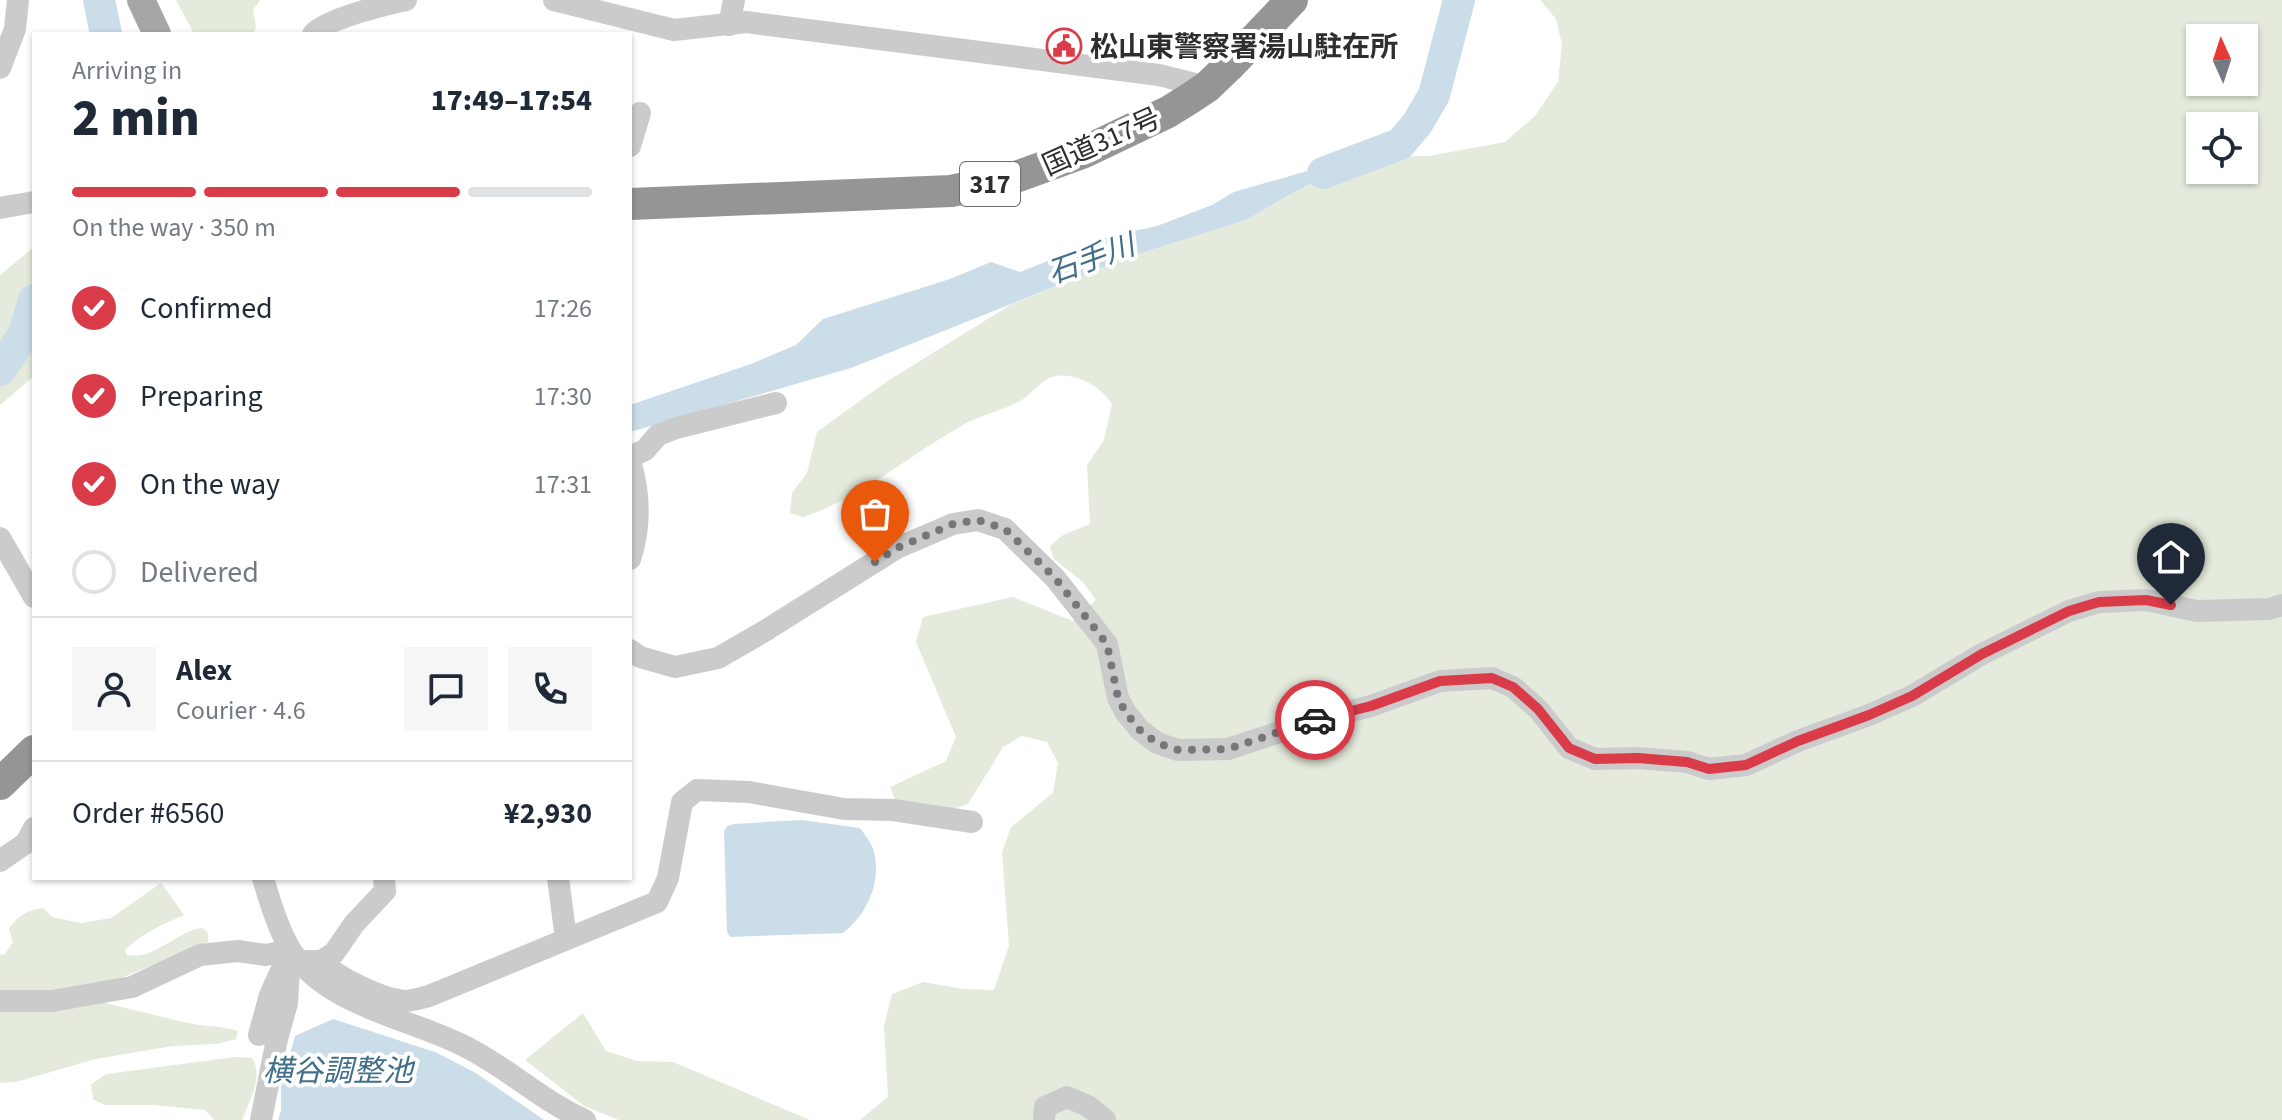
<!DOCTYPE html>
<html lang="en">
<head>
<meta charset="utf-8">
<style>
	:root { --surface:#fff; --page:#f6f6f7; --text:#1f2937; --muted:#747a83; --line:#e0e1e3; --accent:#da3b49 }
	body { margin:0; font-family:"Source Sans 3","Noto Sans JP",sans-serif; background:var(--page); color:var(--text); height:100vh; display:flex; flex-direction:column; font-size:30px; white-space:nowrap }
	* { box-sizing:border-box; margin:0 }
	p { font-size:26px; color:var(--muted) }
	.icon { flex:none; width:44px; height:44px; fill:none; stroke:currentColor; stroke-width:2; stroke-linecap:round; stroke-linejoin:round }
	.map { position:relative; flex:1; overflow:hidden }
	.sheet { position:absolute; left:32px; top:32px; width:600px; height:848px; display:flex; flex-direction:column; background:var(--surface); border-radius:0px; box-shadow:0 2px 6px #0004 }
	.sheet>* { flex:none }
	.needle { width:52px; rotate:357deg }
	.tools { position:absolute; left:2186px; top:24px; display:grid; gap:16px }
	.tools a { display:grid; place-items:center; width:72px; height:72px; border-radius:0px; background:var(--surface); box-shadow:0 2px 6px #0004; font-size:40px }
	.pin { position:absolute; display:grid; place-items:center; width:68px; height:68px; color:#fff; margin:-82px -34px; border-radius:50% 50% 50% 0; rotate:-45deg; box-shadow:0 0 8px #0007 }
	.pin .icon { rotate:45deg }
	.courier { position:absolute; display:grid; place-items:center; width:80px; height:80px; margin:-40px; border:6px solid #da3b49; border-radius:50%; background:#fff; color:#222; box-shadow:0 2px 10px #0007 }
	.summary em { font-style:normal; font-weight:800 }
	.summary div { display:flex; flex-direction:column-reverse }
	.summary { display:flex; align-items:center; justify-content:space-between; height:136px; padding:0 40px }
	h1 { font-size:52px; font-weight:800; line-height:60px }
	.bar { display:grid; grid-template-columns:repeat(4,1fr); gap:12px 8px; align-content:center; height:96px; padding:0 40px }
	.bar i { height:10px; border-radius:6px; background:var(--line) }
	.bar .selected { background:var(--accent) }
	.bar p { grid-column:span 4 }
	.line { display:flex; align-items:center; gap:20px; padding:0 40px; border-top:2px solid var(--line) }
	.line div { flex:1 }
	.round { display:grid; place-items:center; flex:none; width:84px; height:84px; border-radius:0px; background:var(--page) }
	ol { padding:0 40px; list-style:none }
	li { display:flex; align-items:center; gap:24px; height:88px }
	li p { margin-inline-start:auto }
	li .icon { padding:8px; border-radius:50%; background:var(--accent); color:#fff; stroke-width:4 }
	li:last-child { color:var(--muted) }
	li i { width:44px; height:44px; border:4px solid var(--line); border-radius:50% }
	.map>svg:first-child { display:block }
	.green { fill:#e4eadc; fill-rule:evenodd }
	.water { fill:#cadde9 }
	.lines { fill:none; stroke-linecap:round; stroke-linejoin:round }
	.river { stroke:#cadde9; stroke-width:32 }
	.minor { stroke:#cbcbcb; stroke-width:22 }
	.major { stroke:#a6a6a6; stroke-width:28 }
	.highway { stroke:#959595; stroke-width:32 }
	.done { stroke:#777; stroke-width:8; stroke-dasharray:0 14.4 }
	.route { stroke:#da3b49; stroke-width:10 }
	.labels { text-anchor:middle; stroke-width:8; stroke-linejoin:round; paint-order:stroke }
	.shield { fill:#fff; stroke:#6d6d6d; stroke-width:2 }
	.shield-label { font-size:26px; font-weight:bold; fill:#2e2e2e }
	.poi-label { font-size:28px; font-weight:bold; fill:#2e2e2e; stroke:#fff; text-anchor:start }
	.street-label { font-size:28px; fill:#2e2e2e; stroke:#fff }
	.water-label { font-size:30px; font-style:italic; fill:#416f8b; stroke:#fff }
</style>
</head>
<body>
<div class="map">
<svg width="2282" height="1120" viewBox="0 0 2282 1120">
	<rect width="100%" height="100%" fill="#fff"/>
	<g class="green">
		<polygon points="176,0 260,0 253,10 256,27 253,34 194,34"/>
		<path d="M1540 0H2282V1120H860L888 1097 884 1026 892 994 923 982 963 989 994 990 1009 946 1002 852 1011 827 1053 793 1058 763 1047 742 1022 736 1003 747 968 804 953 809 896 801 890 787 946 761 956 737 916 642 923 617 1013 597 1073 621 1096 600 1083 582 1054 559 1050 546 1063 535 1090 524 1087 465 1104 440 1112 404C1100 385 1071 369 1049 378 1038 383 1030 396 1020 401 1001 411 981 415 963 425 909 455 862 498 803 517L790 513 792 493 807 473 817 432 886 382 1012 304 1129 257 1246 220 1298 190 1363 157 1429 156 1505 142 1535 116 1558 82 1562 44 1556 19ZM2200 38H2244V82H2200ZM2200 126H2244V170H2200Z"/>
		<polygon points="34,247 34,376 0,405 0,275"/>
		<path d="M161 883 184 915C163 924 141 934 125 950L127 955C154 961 176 931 203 928L208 933V942L121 978 98 984 100 999 105 1003C135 1010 164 1018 194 1024 208 1027 225 1026 238 1031L236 1039 217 1044 173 1046 96 1059 16 1082 0 1083V955L5 954 13 942 9 929C18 915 27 911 43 908L52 917 81 923 111 918Z"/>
		<polygon points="583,1013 606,1051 637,1061 673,1062 810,1120 619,1120 584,1106 525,1060"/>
		<path d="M235 1057 252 1058C264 1077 249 1101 242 1120H214L205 1110 153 1105H105L93 1099 91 1084 107 1074Z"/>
	</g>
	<g class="water">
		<polygon points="1363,157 1298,190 1246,220 1129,257 851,368 630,432 630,405 751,364 796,345 823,319 950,279 991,262 1020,272 1110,236 1157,226 1212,205 1234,192 1328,165"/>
		<path d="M802 820 860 828C864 834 871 842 873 849 883 880 867 915 843 933L730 937 727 932 724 831 727 826 734 824Z"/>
		<polygon points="333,1019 435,1052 476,1073 544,1120 278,1120 281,1111 281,1087 295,1036"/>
	</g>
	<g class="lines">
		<g class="river">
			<polyline points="99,0 106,34"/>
			<polyline points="1323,173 1400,144 1417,124 1434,95 1459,0"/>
			<polyline points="0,370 24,334 34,300"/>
		</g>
		<g class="minor">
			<polyline points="554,0 674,30 746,22 1159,75 1207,87"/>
			<polyline points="729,25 734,0"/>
			<path d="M313 34C328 18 384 5 406 0"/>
			<polyline points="0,68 15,29 18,0"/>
			<polyline points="630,146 640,113"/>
			<polyline points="0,208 34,202"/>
			<polyline points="630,457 645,450 658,435 676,428 776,403"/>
			<path d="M630 461C640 494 641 526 630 559"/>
			<polyline points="0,538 34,597"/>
			<polyline points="630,650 640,657 675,667 718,658 763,632 897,548 953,524 978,520 1005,529 1055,578 1107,644 1118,698 1126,713 1140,730 1157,743 1178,750 1228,749 1313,721 1371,706 1440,681 1492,678 1513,687 1538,709 1569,748 1595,759 1638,758 1687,762 1709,769 1746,765 1798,741 1869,715 1912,696 1982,654 2069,611 2099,602 2146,600 2197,611 2269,609 2282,605"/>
			<polyline points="0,861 26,843 34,828"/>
			<path d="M263 878C269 899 280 934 292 952 329 1007 410 1018 466 1047 508 1068 542 1101 585 1120"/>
			<polyline points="558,878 566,939"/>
			<path d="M299 961H321C338 978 379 998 403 1001 411 1001 421 998 429 996L657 902 668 878 682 802 697 790 749 792 844 809 893 810 972 822"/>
			<polyline points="321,961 334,953 354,924 385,891 384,878"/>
			<polyline points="0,1001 52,1001 132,987 200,955 238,951 266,955 290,950"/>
			<polyline points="259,1035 270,995 285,962"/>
			<polyline points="261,1120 277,1039 287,1003 290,950"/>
			<polyline points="1044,1120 1045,1107 1067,1097 1088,1106 1105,1120"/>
		</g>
		<polyline class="major" points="141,0 157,34"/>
		<g class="highway">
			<polyline points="630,204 951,191 1013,178 1082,153 1168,112 1189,99 1207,87 1230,65 1292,0"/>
			<polyline points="0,784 34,751"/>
		</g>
	</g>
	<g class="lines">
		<polyline class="done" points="875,562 897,548 953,524 978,520 1005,529 1055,578 1107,644 1118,698 1126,713 1140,730 1157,743 1178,750 1228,749 1315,720"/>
		<polyline class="route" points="1315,720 1371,706 1440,681 1492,678 1513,687 1538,709 1569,748 1595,759 1638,758 1662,760 1687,762 1709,769 1746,765 1798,741 1869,715 1912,696 1982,654 2069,611 2099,602 2146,600 2171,605"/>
	</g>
	<defs>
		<g id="civic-ring" transform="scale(1.8)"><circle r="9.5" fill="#fff" stroke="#da3b49" stroke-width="1.5"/><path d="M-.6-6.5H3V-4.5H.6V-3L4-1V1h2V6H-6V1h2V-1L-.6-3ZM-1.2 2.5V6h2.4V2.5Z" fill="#da3b49"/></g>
	</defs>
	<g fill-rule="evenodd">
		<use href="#civic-ring" x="1064" y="46"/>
	</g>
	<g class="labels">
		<rect class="shield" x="960" y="162" width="60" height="44" rx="6"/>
		<g class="shield-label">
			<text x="990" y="193">317</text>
		</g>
		<g class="poi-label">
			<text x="1090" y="56">松山東警察署湯山駐在所</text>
		</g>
		<g class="street-label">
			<text transform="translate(1101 141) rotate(-24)" y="10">国道317号</text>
		</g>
		<g class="water-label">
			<text transform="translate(1091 259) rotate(-20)" y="10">石手川</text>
			<text x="338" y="1081">横谷調整池</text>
		</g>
	</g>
</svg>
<div class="tools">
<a><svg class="needle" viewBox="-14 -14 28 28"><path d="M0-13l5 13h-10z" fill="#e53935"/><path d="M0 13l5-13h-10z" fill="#747a83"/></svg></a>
<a><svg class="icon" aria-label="locate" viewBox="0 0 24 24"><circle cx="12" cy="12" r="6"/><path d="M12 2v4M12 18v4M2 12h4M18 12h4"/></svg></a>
</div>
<div class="pin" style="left:875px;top:562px;background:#ea580c"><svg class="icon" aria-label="bag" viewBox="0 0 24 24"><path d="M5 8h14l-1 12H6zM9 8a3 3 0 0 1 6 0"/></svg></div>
<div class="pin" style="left:2171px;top:605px;background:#1f2937"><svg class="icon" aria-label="home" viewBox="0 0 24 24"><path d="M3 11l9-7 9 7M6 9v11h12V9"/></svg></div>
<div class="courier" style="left:1315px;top:720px"><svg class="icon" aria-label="car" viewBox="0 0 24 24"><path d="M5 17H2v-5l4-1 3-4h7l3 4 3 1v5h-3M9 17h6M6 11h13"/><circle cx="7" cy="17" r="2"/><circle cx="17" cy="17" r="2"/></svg></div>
<section class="sheet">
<div class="summary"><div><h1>2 min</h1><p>Arriving in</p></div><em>17:49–17:54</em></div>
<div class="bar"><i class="selected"></i><i class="selected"></i><i class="selected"></i><i></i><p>On the way · 350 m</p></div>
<ol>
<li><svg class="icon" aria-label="check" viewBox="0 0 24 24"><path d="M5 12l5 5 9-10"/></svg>Confirmed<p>17:26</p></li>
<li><svg class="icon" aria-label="check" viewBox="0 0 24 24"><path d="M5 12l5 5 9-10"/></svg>Preparing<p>17:30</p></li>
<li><svg class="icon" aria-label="check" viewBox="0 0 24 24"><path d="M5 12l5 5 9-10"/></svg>On the way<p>17:31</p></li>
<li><i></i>Delivered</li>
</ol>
<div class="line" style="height:144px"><a class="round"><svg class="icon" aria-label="person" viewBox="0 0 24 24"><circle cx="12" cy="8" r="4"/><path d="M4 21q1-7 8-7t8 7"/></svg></a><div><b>Alex</b><p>Courier · 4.6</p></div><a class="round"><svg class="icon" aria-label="chat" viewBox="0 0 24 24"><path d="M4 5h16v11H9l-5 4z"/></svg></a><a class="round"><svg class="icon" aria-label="phone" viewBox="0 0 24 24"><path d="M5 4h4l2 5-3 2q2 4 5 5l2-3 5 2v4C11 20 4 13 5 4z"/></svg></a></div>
<div class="line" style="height:104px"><div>Order #6560</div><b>¥2,930</b></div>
</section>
</div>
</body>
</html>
